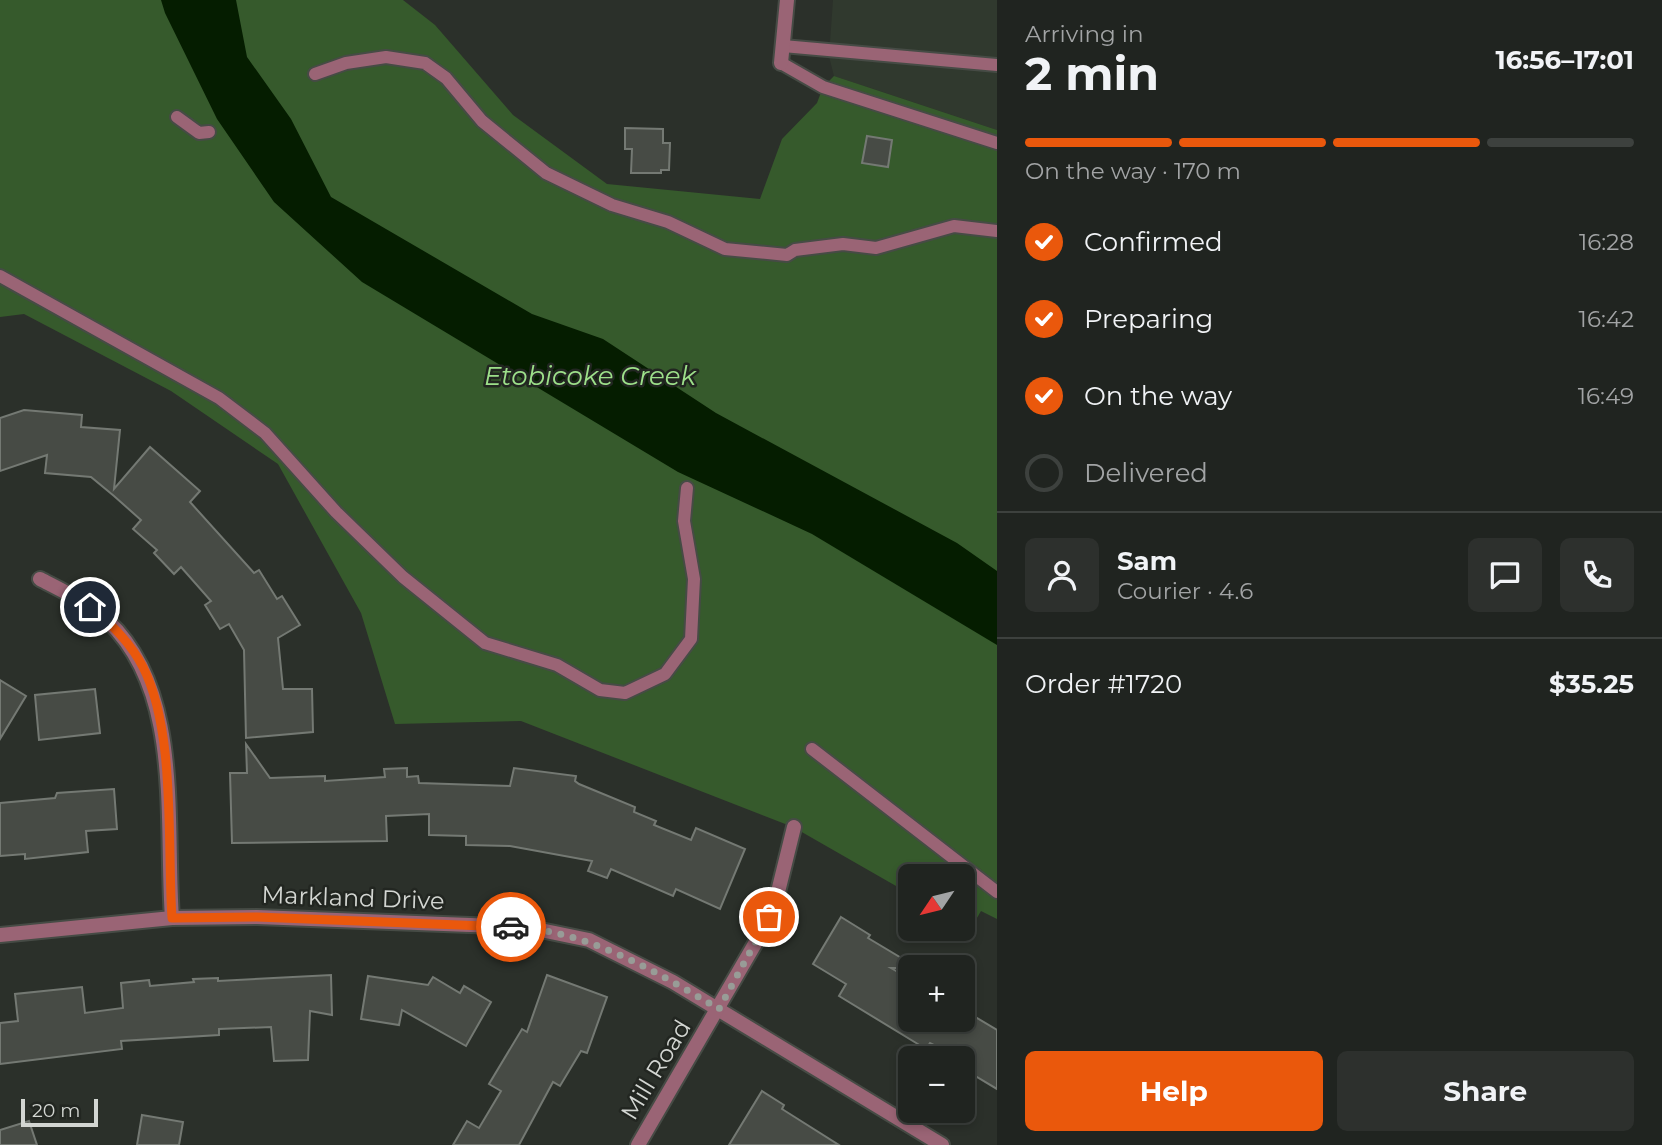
<!DOCTYPE html>
<html lang="en">
<head>
<meta charset="utf-8">
<style>
	:root { --surface:#202420; --page:#2d302d; --text:#f1f3f6; --muted:#a2a4a5; --line:#3d413e; --accent:#ea580c }
	body { margin:0; font-family:Montserrat,sans-serif; background:var(--page); color:var(--text); height:100vh; display:flex; flex-direction:column; font-size:26px; white-space:nowrap }
	* { box-sizing:border-box; margin:0 }
	p { font-size:23px; color:var(--muted) }
	.icon { flex:none; width:38px; height:38px; fill:none; stroke:currentColor; stroke-width:2; stroke-linecap:round; stroke-linejoin:round }
	.map { position:relative; flex:1; overflow:hidden }
	.details { display:flex; flex-direction:column; background:var(--surface); width:665px }
	.details>* { flex:none }
	.needle { width:46px; rotate:235deg }
	.fabs { position:absolute; left:898px; top:864px; display:grid; gap:14px }
	.fabs a { display:grid; place-items:center; width:77px; height:77px; border-radius:10px; background:var(--surface); box-shadow:0 4px 10px #0003,0 0 0 2px var(--line); font-size:35px }
	.scale { position:absolute; left:21px; bottom:18px; width:77px; box-sizing:border-box; padding-left:7px; border:4px solid #d3d6d2; border-top:0; font-size:19px; line-height:24px; white-space:nowrap; color:#d3d6d2; -webkit-text-stroke:5px #222621; paint-order:stroke }
	.pin { position:absolute; display:grid; place-items:center; width:60px; height:60px; color:#fff; margin:-30px; border:4px solid #fff; border-radius:50%; box-shadow:0 2px 7px #0007 }
	.courier { position:absolute; display:grid; place-items:center; width:70px; height:70px; margin:-35px; border:5px solid #ea580c; border-radius:50%; background:#fff; color:#222; box-shadow:0 2px 9px #0007 }
	.overview em { font-style:normal; font-weight:700 }
	.overview div { display:flex; flex-direction:column-reverse }
	.overview { display:flex; align-items:center; justify-content:space-between; height:119px; padding:0 28px }
	h1 { font-size:46px; font-weight:700; line-height:52px }
	.bar { display:grid; grid-template-columns:repeat(4,1fr); gap:10px 7px; align-content:center; height:84px; padding:0 28px }
	.bar i { height:9px; border-radius:5px; background:var(--line) }
	.bar .current { background:var(--accent) }
	.bar p { grid-column:span 4 }
	.line { display:flex; align-items:center; gap:18px; padding:0 28px; border-top:2px solid var(--line) }
	.line div { flex:1 }
	.round { display:grid; place-items:center; flex:none; width:74px; height:74px; border-radius:10px; background:var(--page) }
	ol { padding:0 28px; list-style:none }
	li { display:flex; align-items:center; gap:21px; height:77px }
	li p { margin-inline-start:auto }
	li .icon { padding:7px; border-radius:50%; background:var(--accent); color:#fff; stroke-width:4 }
	li:last-child { color:var(--muted) }
	li i { width:38px; height:38px; border:4px solid var(--line); border-radius:50% }
	.action { display:flex; gap:14px; margin-top:auto; padding:14px 28px }
	.action a { flex:1; height:80px; border-radius:10px; background:var(--accent); color:#fff; font-size:28px; font-weight:700; line-height:80px; text-align:center }
	.action a+a { background:var(--page); color:var(--text) }
	main { display:flex; flex:1; min-height:0 }
	.map>svg:first-child { display:block }
	.built { fill:#30392e }
	.green { fill:#365a2c }
	.water { fill:#051d00 }
	.building { fill:#474b45; stroke:#747973; stroke-width:2 }
	.lines { fill:none; stroke-linecap:round; stroke-linejoin:round }
	.service-casing { stroke:#464b45; stroke-width:16 }
	.minor-casing { stroke:#464b45; stroke-width:18 }
	.service { stroke:#9a6475; stroke-width:12 }
	.minor { stroke:#9a6475; stroke-width:14 }
	.done { stroke:#989c97; stroke-width:7; stroke-dasharray:0 12.6 }
	.route { stroke:#ea580c; stroke-width:9 }
	.labels { text-anchor:middle; stroke-width:5; stroke-linejoin:round; paint-order:stroke }
	.street-label { font-size:24px; fill:#d3d6d2; stroke:#222621 }
	.water-label { font-size:26px; font-style:italic; fill:#9de08a; stroke:#222621 }
</style>
</head>
<body>
<main>
<div class="map">
<svg width="997" height="1145" viewBox="0 0 997 1145">
	<rect width="100%" height="100%" fill="#2b302a"/>
	<polygon class="built" points="833,0 997,0 997,130 834,76 829,56"/>
	<polygon class="green" points="0,0 403,0 435,25 513,115 607,184 760,199 782,139 817,103 823,87 834,76 997,130 997,919 981,911 970,930 963,926 962,877 910,877 910,894 793,827 521,721 395,724 361,613 278,464 171,391 24,314 0,317"/>
	<polygon class="water" points="161,0 236,0 247,57 291,119 331,197 532,314 603,339 716,413 957,543 997,571 997,645 812,534 678,472 362,282 274,202 217,119 165,13"/>
	<g class="building">
		<polygon points="625,128 663,129 663,143 670,143 669,170 661,170 661,173 631,173 632,149 625,149"/>
		<polygon points="867,136 892,140 888,167 862,163"/>
		<polygon points="24,410 82,415 81,427 120,430 114,489 150,447 200,491 190,502 254,573 259,570 277,599 282,596 300,625 278,638 283,689 312,689 313,732 246,738 244,650 229,624 220,629 205,605 211,601 181,567 174,574 154,553 157,550 133,529 141,520 114,496 91,477 45,473 47,455 0,471 0,418"/>
		<polygon points="0,680 26,696 0,739"/>
		<polygon points="95,689 100,733 39,740 35,695"/>
		<polygon points="246,744 270,778 325,776 325,781 385,777 384,769 407,768 407,777 418,776 419,783 510,786 514,768 576,776 575,781 579,784 635,807 634,812 656,821 654,825 691,840 696,828 745,849 720,909 676,889 673,896 611,869 607,878 588,871 592,861 510,846 466,845 466,836 429,835 429,814 386,816 387,841 232,843 230,773 247,773"/>
		<polygon points="114,789 117,829 86,831 88,852 25,859 25,854 0,856 0,803 55,798 57,793"/>
		<polygon points="841,917 870,935 868,938 918,968 891,968 910,979 910,1020 962,1020 962,1009 997,1030 997,1089 962,1068 962,1059 930,1043 926,1049 839,996 846,984 813,964"/>
		<polygon points="331,975 332,1015 310,1011 308,1060 274,1061 271,1027 219,1029 219,1035 121,1041 122,1049 0,1064 0,1023 18,1021 15,994 82,987 85,1013 123,1008 121,983 149,980 150,986 194,982 193,979 218,978 218,981"/>
		<polygon points="547,975 607,997 587,1053 581,1051 560,1086 553,1082 519,1145 453,1145 467,1121 479,1128 501,1091 489,1084 522,1029 527,1032"/>
		<polygon points="368,976 428,985 433,977 460,993 464,986 491,1002 466,1046 402,1010 399,1025 361,1019"/>
		<polygon points="762,1091 784,1105 782,1109 839,1145 729,1145"/>
		<polygon points="142,1115 183,1122 179,1145 137,1145"/>
		<polygon points="29,1121 37,1145 0,1145 0,1130"/>
	</g>
	<g class="lines">
		<g class="service-casing">
			<g id="service">
				<polyline points="783,46 997,65"/>
				<polyline points="781,63 823,87 997,143"/>
				<polyline points="315,74 346,63 386,57 425,63 446,78 482,121 546,173 612,205 668,222 725,249 787,255 795,250 843,244 876,248 954,226 997,231"/>
				<polyline points="177,117 199,133 209,132"/>
				<polyline points="0,276 219,398 265,433 336,512 403,577 485,643 557,665 600,690 625,693 665,674 691,639 694,579 684,521 687,488"/>
				<polyline points="812,749 997,892"/>
			</g>
		</g>
		<g class="minor-casing">
			<g id="minor">
				<polyline points="781,63 787,0"/>
				<path d="M40 579C63 591 89 603 108 621 183 692 165 822 172 918"/>
				<polyline points="0,935 172,918 257,917 526,927 589,940 673,982 942,1145"/>
				<polyline points="638,1145 763,930 775,904 794,827"/>
			</g>
		</g>
		<use href="#service" class="service"/>
		<use href="#minor" class="minor"/>
	</g>
	<g class="lines">
		<path class="done" d="M511 927C587 930 655 971 719 1009L769 917"/>
		<path class="route" d="M90 607C112 624 130 642 143 667 176 732 167 844 172 918L257 917 511 927"/>
	</g>
	<g class="labels">
		<g class="street-label">
			<text transform="translate(353 898) rotate(2)" y="8">Markland Drive</text>
			<text transform="translate(656 1070) rotate(-59)" y="8">Mill Road</text>
		</g>
		<g class="water-label">
			<text x="590" y="385">Etobicoke Creek</text>
		</g>
	</g>
</svg>
<div class="fabs">
<a><svg class="needle" viewBox="-14 -14 28 28"><path d="M0-13l5 13h-10z" fill="#e53935"/><path d="M0 13l5-13h-10z" fill="#a2a4a5"/></svg></a>
<a>+</a>
<a>−</a>
</div>
<div class="scale">20 m</div>
<div class="pin" style="left:769px;top:917px;background:#ea580c"><svg class="icon" aria-label="bag" viewBox="0 0 24 24"><path d="M5 8h14l-1 12H6zM9 8a3 3 0 0 1 6 0"/></svg></div>
<div class="pin" style="left:90px;top:607px;background:#1f2937"><svg class="icon" aria-label="home" viewBox="0 0 24 24"><path d="M3 11l9-7 9 7M6 9v11h12V9"/></svg></div>
<div class="courier" style="left:511px;top:927px"><svg class="icon" aria-label="car" viewBox="0 0 24 24"><path d="M5 17H2v-5l4-1 3-4h7l3 4 3 1v5h-3M9 17h6M6 11h13"/><circle cx="7" cy="17" r="2"/><circle cx="17" cy="17" r="2"/></svg></div>
</div>
<section class="details">
<div class="overview"><div><h1>2 min</h1><p>Arriving in</p></div><em>16:56–17:01</em></div>
<div class="bar"><i class="current"></i><i class="current"></i><i class="current"></i><i></i><p>On the way · 170 m</p></div>
<ol>
<li><svg class="icon" aria-label="check" viewBox="0 0 24 24"><path d="M5 12l5 5 9-10"/></svg>Confirmed<p>16:28</p></li>
<li><svg class="icon" aria-label="check" viewBox="0 0 24 24"><path d="M5 12l5 5 9-10"/></svg>Preparing<p>16:42</p></li>
<li><svg class="icon" aria-label="check" viewBox="0 0 24 24"><path d="M5 12l5 5 9-10"/></svg>On the way<p>16:49</p></li>
<li><i></i>Delivered</li>
</ol>
<div class="line" style="height:126px"><a class="round"><svg class="icon" aria-label="person" viewBox="0 0 24 24"><circle cx="12" cy="8" r="4"/><path d="M4 21q1-7 8-7t8 7"/></svg></a><div><b>Sam</b><p>Courier · 4.6</p></div><a class="round"><svg class="icon" aria-label="chat" viewBox="0 0 24 24"><path d="M4 5h16v11H9l-5 4z"/></svg></a><a class="round"><svg class="icon" aria-label="phone" viewBox="0 0 24 24"><path d="M5 4h4l2 5-3 2q2 4 5 5l2-3 5 2v4C11 20 4 13 5 4z"/></svg></a></div>
<div class="line" style="height:91px"><div>Order #1720</div><b>$35.25</b></div>
<div class="action"><a>Help</a><a>Share</a></div>
</section>
</main>
</body>
</html>
